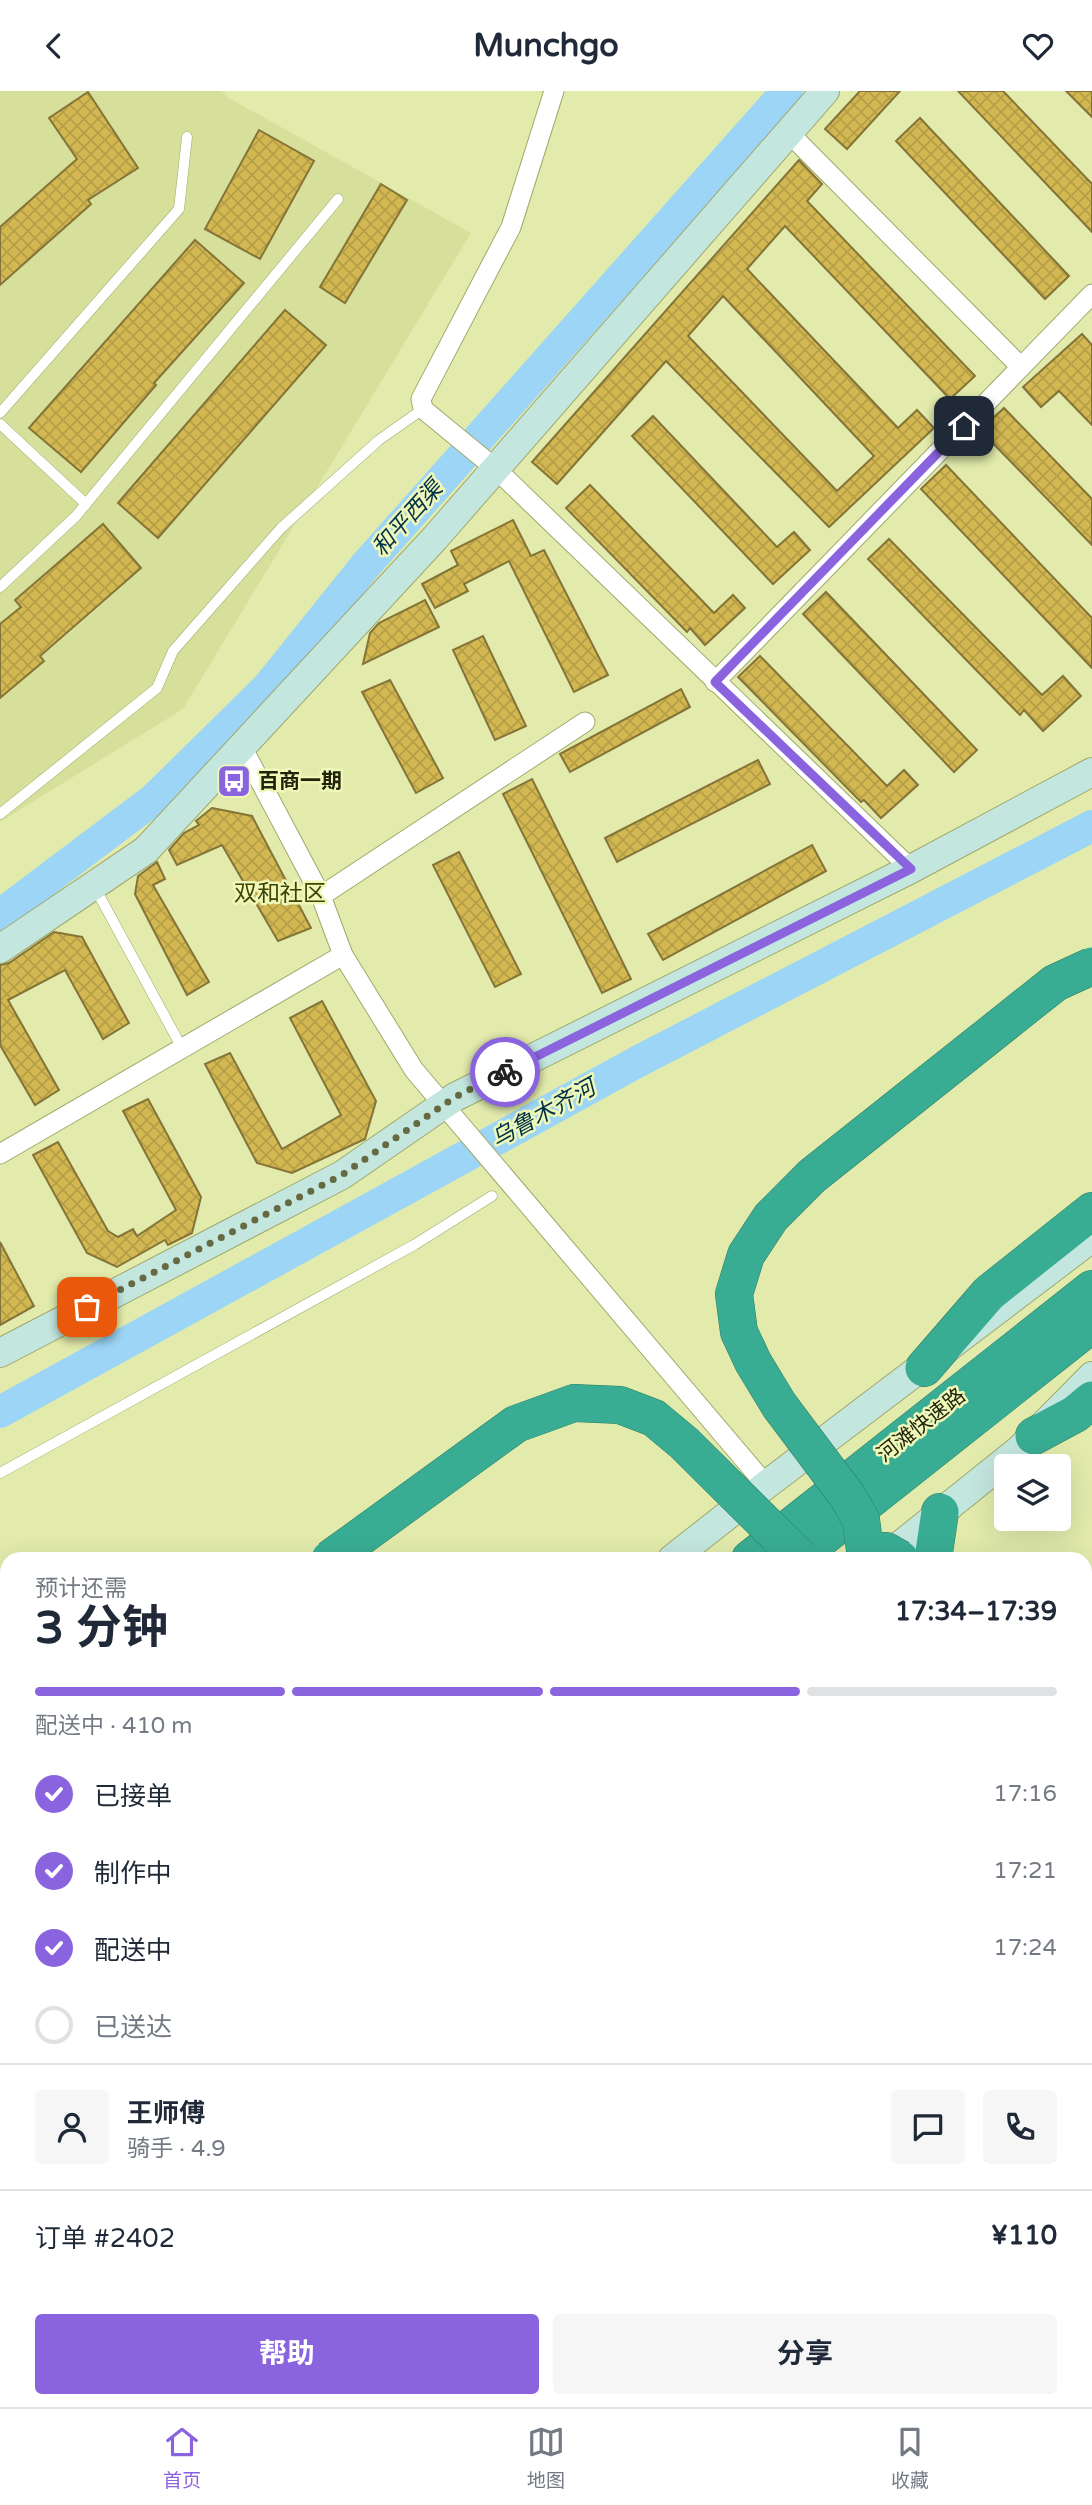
<!DOCTYPE html>
<html lang="zh">
<head>
<meta charset="utf-8">
<style>
	:root { --surface:#fff; --page:#f6f6f7; --text:#1f2937; --muted:#747a83; --line:#e0e1e3; --accent:#8a64df }
	body { margin:0; font-family:"Varela Round","Noto Sans SC",sans-serif; background:var(--page); color:var(--text); height:100vh; display:flex; flex-direction:column; font-size:26px; white-space:nowrap }
	* { box-sizing:border-box; margin:0 }
	p { font-size:23px; color:var(--muted) }
	.icon { flex:none; width:38px; height:38px; fill:none; stroke:currentColor; stroke-width:2; stroke-linecap:round; stroke-linejoin:round }
	.map { position:relative; flex:1; overflow:hidden }
	.panel { position:absolute; left:0px; top:1461px; width:1092px; height:856px; display:flex; flex-direction:column; background:var(--surface); border-radius:21px 21px 0 0; box-shadow:0 7px 28px #0002 }
	.panel>* { flex:none }
	.tools { position:absolute; left:994px; top:1363px; display:grid; gap:14px }
	.tools a { display:grid; place-items:center; width:77px; height:77px; border-radius:7px; background:var(--surface); box-shadow:0 7px 28px #0002; font-size:35px }
	.pin { position:absolute; display:grid; place-items:center; width:60px; height:60px; color:#fff; margin:-30px; border-radius:14px; box-shadow:0 4px 10px #0006 }
	.courier { position:absolute; display:grid; place-items:center; width:70px; height:70px; margin:-35px; border:5px solid #8a64df; border-radius:50%; background:#fff; color:#222; box-shadow:0 2px 9px #0007 }
	.head em { font-style:normal; font-weight:700 }
	.head div { display:flex; flex-direction:column-reverse }
	.head { display:flex; align-items:center; justify-content:space-between; height:119px; padding:0 35px }
	h1 { font-size:46px; font-weight:700; line-height:52px }
	.bar { display:grid; grid-template-columns:repeat(4,1fr); gap:10px 7px; align-content:center; height:84px; padding:0 35px }
	.bar i { height:9px; border-radius:5px; background:var(--line) }
	.bar .current { background:var(--accent) }
	.bar p { grid-column:span 4 }
	.line { display:flex; align-items:center; gap:18px; padding:0 35px; border-top:2px solid var(--line) }
	.line div { flex:1 }
	.round { display:grid; place-items:center; flex:none; width:74px; height:74px; border-radius:7px; background:var(--page) }
	ol { padding:0 35px; list-style:none }
	li { display:flex; align-items:center; gap:21px; height:77px }
	li p { margin-inline-start:auto }
	li .icon { padding:7px; border-radius:50%; background:var(--accent); color:#fff; stroke-width:4 }
	li:last-child { color:var(--muted) }
	li i { width:38px; height:38px; border:4px solid var(--line); border-radius:50% }
	.button { display:flex; gap:14px; margin-top:auto; padding:14px 35px }
	.button a { flex:1; height:80px; border-radius:7px; background:var(--accent); color:#fff; font-size:28px; font-weight:700; line-height:80px; text-align:center }
	.button a+a { background:var(--page); color:var(--text) }
	header { display:flex; justify-content:space-between; align-items:center; height:91px; padding:0 35px; background:var(--surface); font-size:32px; font-weight:700 }
	.tab-bar { display:flex; justify-content:space-around; align-items:center; height:98px; border-top:2px solid var(--line); background:var(--surface); font-size:19px; color:var(--muted) }
	.tab-bar a { display:grid; justify-items:center; gap:4px }
	.tab-bar .current { color:var(--accent) }
	.map>svg:first-child { display:block }
	.built { fill:#d6e09a }
	.lines { fill:none; stroke-linecap:round; stroke-linejoin:round }
	.river { stroke:#9cd5f6; stroke-width:32 }
	.building { fill:url(#building-cross-hatch); stroke:#847438; stroke-width:2; fill-rule:evenodd }
	.lane-casing { stroke:#a0a86c; stroke-width:11 }
	.street-casing { stroke:#a0a86c; stroke-width:21 }
	.secondary-casing { stroke:#a0a86c; stroke-width:30 }
	.highway-casing { stroke:#307d63; stroke-width:38 }
	.lane { stroke:#fff; stroke-width:10 }
	.street { stroke:#fff; stroke-width:19 }
	.secondary { stroke:#c3e6df; stroke-width:28 }
	.highway { stroke:#38ad93; stroke-width:37 }
	.highway-bridge-casing { stroke:#307d63; stroke-width:38; stroke-linecap:butt }
	.highway-bridge { stroke:#38ad93; stroke-width:37 }
	.done { stroke:#656a43; stroke-width:7; stroke-dasharray:0 12.6 }
	.route { stroke:#8a64df; stroke-width:9 }
	.labels { text-anchor:middle; stroke-width:5; stroke-linejoin:round; paint-order:stroke }
	.poi-label { font-size:21px; font-weight:bold; fill:#21240b; stroke:#eff8b9; text-anchor:start }
	.street-label { font-size:21px; fill:#21240b; stroke:#eff8b9 }
	.water-label { font-size:23px; font-style:italic; fill:#013147; stroke:#eff8b9 }
	.neighbourhood-label { font-size:23px; fill:#3e4301; stroke:#eff8b9 }
</style>
</head>
<body>
<header><svg class="icon" aria-label="back" viewBox="0 0 24 24"><path d="M15 5l-7 7 7 7"/></svg>Munchgo<svg class="icon" aria-label="heart" viewBox="0 0 24 24"><path d="M12 20l-8-8c-3-5 5-10 8-4 3-6 11-1 8 4z"/></svg></header>
<div class="map">
<svg width="1092" height="2316" viewBox="0 0 1092 2316">
	<defs>
		<pattern id="building-cross-hatch" width="8" height="8" patternUnits="userSpaceOnUse" patternTransform="scale(1.75)"><rect width="8" height="8" fill="#d3b852"/><path d="M0 0l8 8M0 8l8-8" fill="none" stroke="#b59e46"/></pattern>
	</defs>
	<rect width="100%" height="100%" fill="#e2ebac"/>
	<polygon class="built" points="0,0 222,0 227,6 471,142 183,618 0,731"/>
	<g class="lines">
		<g class="river">
			<polyline points="0,824 154,708 267,597 365,475 787,0"/>
			<polyline points="0,1321 637,971 1092,735"/>
		</g>
	</g>
	<g class="building">
		<polygon points="860,0 900,0 847,58 825,38"/>
		<polygon points="958,0 1003,0 1092,93 1092,141"/>
		<polygon points="1066,0 1092,0 1092,26"/>
		<polygon points="88,1 138,77 88,109 91,113 0,194 0,136 77,68 49,27"/>
		<polygon points="920,27 1069,185 1045,208 896,50"/>
		<polygon points="259,39 314,70 260,168 205,138"/>
		<path d="M799 69 822 93 807 110 975 285 950 308 785 135 747 178 898 337 917 319 934 337 829 436 666 270 557 393 532 371ZM723 205 874 365 837 400 688 245Z"/>
		<polygon points="381,93 407,109 345,212 320,196"/>
		<polygon points="195,149 244,192 154,292 156,294 81,381 29,337"/>
		<polygon points="285,219 326,254 158,447 118,412"/>
		<polygon points="1082,243 1092,254 1092,334 1059,300 1041,316 1023,296"/>
		<polygon points="1004,317 1092,408 1092,454 980,339"/>
		<polygon points="653,325 777,456 794,441 810,459 773,493 632,345"/>
		<polygon points="946,374 1092,527 1092,577 921,398"/>
		<polygon points="590,394 714,522 733,504 745,517 705,554 690,537 687,541 566,417"/>
		<polygon points="513,429 531,465 544,459 608,584 574,601 509,470 464,493 468,500 435,517 422,493 458,474 451,460"/>
		<polygon points="103,433 141,477 40,565 44,570 0,607 0,533 21,516 15,509"/>
		<polygon points="889,448 1042,604 1063,585 1081,605 1043,640 1024,619 1020,624 868,468"/>
		<polygon points="826,501 977,659 954,681 803,523"/>
		<polygon points="425,509 439,536 363,573 370,542 379,532"/>
		<polygon points="483,545 526,635 495,649 453,559"/>
		<polygon points="760,565 887,695 904,679 918,694 881,727 864,709 861,711 738,586"/>
		<polygon points="390,589 443,687 416,702 362,601"/>
		<polygon points="681,598 690,616 570,681 560,663"/>
		<polygon points="758,669 770,693 617,771 605,747"/>
		<polygon points="532,688 631,888 602,902 503,703"/>
		<polygon points="212,717 252,725 311,837 278,850 222,754 177,774 169,759 184,742 199,734 196,730"/>
		<polygon points="812,754 826,780 663,869 648,843"/>
		<polygon points="459,761 521,883 495,896 433,774"/>
		<polygon points="157,771 165,788 153,794 209,891 187,904 135,803 138,785"/>
		<polygon points="54,841 82,846 129,932 103,948 65,879 8,909 59,999 35,1014 0,954 0,874 9,872"/>
		<polygon points="322,910 376,1010 365,1048 292,1082 257,1072 205,973 230,962 282,1058 341,1024 290,927"/>
		<polygon points="148,1008 201,1106 192,1142 168,1154 165,1149 117,1176 87,1162 33,1064 58,1051 108,1140 118,1146 133,1138 137,1145 176,1119 123,1020"/>
		<polygon points="0,1151 34,1215 0,1234"/>
	</g>
	<g class="lines">
		<g class="lane-casing">
			<g id="lane">
				<polyline points="0,322 179,118 187,46"/>
				<polyline points="0,333 86,413"/>
				<polyline points="0,496 76,425 338,108"/>
				<polyline points="0,723 157,597 173,560 281,437 379,349 423,318"/>
				<polyline points="94,795 182,957"/>
				<polyline points="0,1382 414,1154 492,1105"/>
				<polyline points="1085,1846 1092,1839"/>
			</g>
		</g>
		<g class="street-casing">
			<g id="street">
				<polyline points="554,0 511,136 421,308 423,318 496,378 911,778"/>
				<polyline points="788,41 1021,276"/>
				<polyline points="715,591 1092,203"/>
				<polyline points="242,656 321,805 343,864 414,979 766,1394"/>
				<polyline points="321,805 585,631"/>
				<polyline points="0,1063 343,864"/>
				<polyline points="1085,2148 1092,2146"/>
				<polyline points="647,2316 653,2310"/>
			</g>
		</g>
		<g class="secondary-casing">
			<g id="secondary">
				<polyline points="0,858 146,759 435,447 825,0"/>
				<polyline points="0,1262 342,1084 455,1006 911,778 1092,681"/>
				<polyline points="672,1468 766,1394 1092,1147"/>
				<polyline points="883,1468 1019,1359 1092,1285"/>
				<polyline points="0,1952 7,1947"/>
				<polyline points="0,2098 7,2093"/>
			</g>
		</g>
		<g class="highway-casing">
			<g id="highway">
				<polyline points="924,1277 989,1202 1092,1120"/>
				<polyline points="1034,1345 1075,1323 1092,1309"/>
				<polyline points="750,1468 1092,1198"/>
				<polyline points="795,1468 1092,1233"/>
				<polyline points="933,1468 940,1421"/>
				<polyline points="1085,1551 1092,1547"/>
				<polyline points="1085,1669 1092,1675"/>
				<polyline points="1085,1720 1092,1727"/>
				<polyline points="1085,1753 1092,1760"/>
				<polyline points="0,2013 7,2008"/>
				<polyline points="0,2058 7,2054"/>
			</g>
		</g>
		<use href="#lane" class="lane"/>
		<use href="#street" class="street"/>
		<use href="#secondary" class="secondary"/>
		<use href="#highway" class="highway"/>
		<g class="highway-bridge-casing">
			<g id="highway-bridge">
				<polyline points="330,1468 516,1333 574,1312 620,1314 654,1327 684,1352 801,1468"/>
				<polyline points="900,1468 886,1460 865,1459 861,1429 848,1406 779,1314 753,1271 739,1241 734,1203 746,1164 771,1126 812,1085 1055,892 1092,875"/>
			</g>
		</g>
		<use href="#highway-bridge" class="highway-bridge"/>
	</g>
	<g class="lines">
		<polyline class="done" points="87,1216 342,1084 455,1006 505,981"/>
		<polyline class="route" points="505,981 911,778 715,591 964,335"/>
	</g>
	<defs>
		<g id="bus-square" transform="scale(1.75)"><rect x="-9" y="-9" width="18" height="18" rx="4" fill="#8a64df" stroke="#eff8b9"/><path d="M-5-6H5V4H4V6H2V4H-2V6H-4V4H-5ZM-3.5-4V0h7V-4ZM-3.5 1.2v1.5H-2V1.2ZM2 1.2v1.5H3.5V1.2Z" fill="#fff"/></g>
	</defs>
	<g fill-rule="evenodd">
		<use href="#bus-square" x="234" y="690"/>
	</g>
	<g class="labels">
		<g class="poi-label">
			<text x="258" y="697">百商一期</text>
		</g>
		<g class="street-label">
			<text transform="translate(921 1334) rotate(-38)" y="7">河滩快速路</text>
		</g>
		<g class="water-label">
			<text transform="translate(407 427) rotate(-48)" y="8">和平西渠</text>
			<text transform="translate(543 1022) rotate(-29)" y="8">乌鲁木齐河</text>
		</g>
		<g class="neighbourhood-label">
			<text x="280" y="810">双和社区</text>
		</g>
	</g>
</svg>
<div class="tools">
<a><svg class="icon" aria-label="layers" viewBox="0 0 24 24"><path d="M12 4l9 5-9 5-9-5zM3 14l9 5 9-5"/></svg></a>
</div>
<div class="pin" style="left:87px;top:1216px;background:#ea580c"><svg class="icon" aria-label="bag" viewBox="0 0 24 24"><path d="M5 8h14l-1 12H6zM9 8a3 3 0 0 1 6 0"/></svg></div>
<div class="pin" style="left:964px;top:335px;background:#1f2937"><svg class="icon" aria-label="home" viewBox="0 0 24 24"><path d="M3 11l9-7 9 7M6 9v11h12V9"/></svg></div>
<div class="courier" style="left:505px;top:981px"><svg class="icon" aria-label="bike" viewBox="0 0 24 24"><circle cx="6" cy="16" r="4"/><circle cx="18" cy="16" r="4"/><path d="M6 16l4-8h5l3 8M10 8l3 8H6M13 5h3"/></svg></div>
<section class="panel">
<div class="head"><div><h1>3 分钟</h1><p>预计还需</p></div><em>17:34–17:39</em></div>
<div class="bar"><i class="current"></i><i class="current"></i><i class="current"></i><i></i><p>配送中 · 410 m</p></div>
<ol>
<li><svg class="icon" aria-label="check" viewBox="0 0 24 24"><path d="M5 12l5 5 9-10"/></svg>已接单<p>17:16</p></li>
<li><svg class="icon" aria-label="check" viewBox="0 0 24 24"><path d="M5 12l5 5 9-10"/></svg>制作中<p>17:21</p></li>
<li><svg class="icon" aria-label="check" viewBox="0 0 24 24"><path d="M5 12l5 5 9-10"/></svg>配送中<p>17:24</p></li>
<li><i></i>已送达</li>
</ol>
<div class="line" style="height:126px"><a class="round"><svg class="icon" aria-label="person" viewBox="0 0 24 24"><circle cx="12" cy="8" r="4"/><path d="M4 21q1-7 8-7t8 7"/></svg></a><div><b>王师傅</b><p>骑手 · 4.9</p></div><a class="round"><svg class="icon" aria-label="chat" viewBox="0 0 24 24"><path d="M4 5h16v11H9l-5 4z"/></svg></a><a class="round"><svg class="icon" aria-label="phone" viewBox="0 0 24 24"><path d="M5 4h4l2 5-3 2q2 4 5 5l2-3 5 2v4C11 20 4 13 5 4z"/></svg></a></div>
<div class="line" style="height:91px"><div>订单 #2402</div><b>¥110</b></div>
<div class="button"><a>帮助</a><a>分享</a></div>
</section>
</div>
<nav class="tab-bar">
<a class="current"><svg class="icon" aria-label="home" viewBox="0 0 24 24"><path d="M3 11l9-7 9 7M6 9v11h12V9"/></svg>首页</a>
<a><svg class="icon" aria-label="map" viewBox="0 0 24 24"><path d="M3 6l6-2 6 2 6-2v14l-6 2-6-2-6 2zM9 4v14M15 6v14"/></svg>地图</a>
<a><svg class="icon" aria-label="saved" viewBox="0 0 24 24"><path d="M7 4h10v16l-5-4-5 4z"/></svg>收藏</a>
</nav>
</body>
</html>
